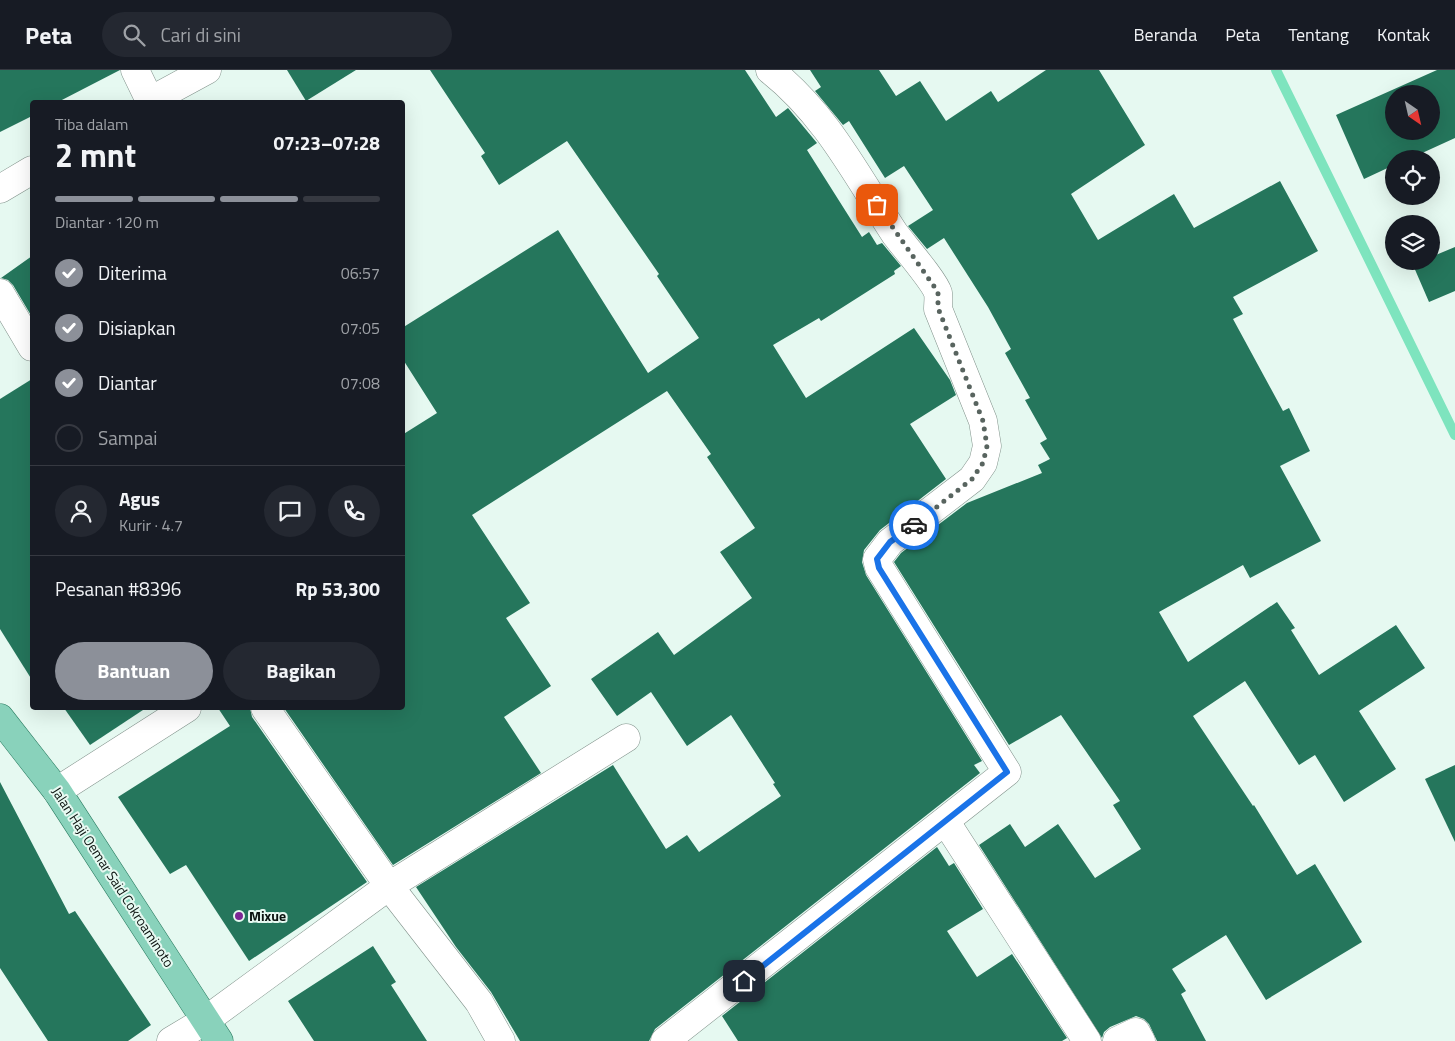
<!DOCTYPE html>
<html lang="id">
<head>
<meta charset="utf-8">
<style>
	:root { --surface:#171b24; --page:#242831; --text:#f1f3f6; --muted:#9ea1a6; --line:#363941; --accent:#8c9099 }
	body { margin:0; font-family:"Titillium Web",sans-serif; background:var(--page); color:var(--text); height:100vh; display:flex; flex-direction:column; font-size:19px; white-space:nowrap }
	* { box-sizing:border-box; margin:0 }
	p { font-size:16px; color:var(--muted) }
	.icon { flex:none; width:28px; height:28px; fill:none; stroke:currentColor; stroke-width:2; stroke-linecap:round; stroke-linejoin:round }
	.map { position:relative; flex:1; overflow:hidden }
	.side { position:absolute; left:30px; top:30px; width:375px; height:610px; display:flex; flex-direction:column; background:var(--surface); border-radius:5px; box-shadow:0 5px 20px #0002 }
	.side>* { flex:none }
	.needle { width:32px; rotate:146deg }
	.buttons { position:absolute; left:1385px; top:15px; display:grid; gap:10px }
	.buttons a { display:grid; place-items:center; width:55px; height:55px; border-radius:50%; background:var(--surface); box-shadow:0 5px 20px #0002; font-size:25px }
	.pin { position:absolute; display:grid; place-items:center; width:42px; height:42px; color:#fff; margin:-21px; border-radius:10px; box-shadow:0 2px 8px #0006 }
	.courier { position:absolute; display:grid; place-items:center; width:50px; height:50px; margin:-25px; border:4px solid #1a73e8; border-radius:50%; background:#fff; color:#222; box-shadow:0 1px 6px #0007 }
	.headline em { font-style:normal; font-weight:700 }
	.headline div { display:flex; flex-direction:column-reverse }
	.headline { display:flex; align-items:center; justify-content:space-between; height:85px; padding:0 25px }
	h1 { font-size:32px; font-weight:700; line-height:38px }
	.bar { display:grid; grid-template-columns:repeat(4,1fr); gap:8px 5px; align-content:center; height:60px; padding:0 25px }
	.bar i { height:6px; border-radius:4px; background:var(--line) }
	.bar .active { background:var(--accent) }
	.bar p { grid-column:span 4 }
	.line { display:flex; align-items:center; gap:12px; padding:0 25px; border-top:1px solid var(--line) }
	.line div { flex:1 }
	.round { display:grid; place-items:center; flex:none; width:52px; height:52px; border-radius:26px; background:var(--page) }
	ol { padding:0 25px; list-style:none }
	li { display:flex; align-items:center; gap:15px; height:55px }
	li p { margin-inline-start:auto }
	li .icon { padding:5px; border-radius:50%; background:var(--accent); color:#fff; stroke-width:4 }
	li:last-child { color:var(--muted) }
	li i { width:28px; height:28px; border:2px solid var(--line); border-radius:50% }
	.primary-button { display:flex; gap:10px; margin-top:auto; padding:10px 25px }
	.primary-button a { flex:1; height:58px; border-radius:30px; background:var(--accent); color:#fff; font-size:20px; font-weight:700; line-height:58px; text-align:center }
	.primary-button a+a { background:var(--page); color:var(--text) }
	header { display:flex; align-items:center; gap:30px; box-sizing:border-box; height:70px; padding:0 25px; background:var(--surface); border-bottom:1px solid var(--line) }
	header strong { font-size:24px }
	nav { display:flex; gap:28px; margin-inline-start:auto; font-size:18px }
	.search { width:350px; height:45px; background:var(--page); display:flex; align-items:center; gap:12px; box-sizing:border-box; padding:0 18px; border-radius:28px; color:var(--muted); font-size:19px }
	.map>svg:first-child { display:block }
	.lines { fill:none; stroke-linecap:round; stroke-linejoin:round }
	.stream { stroke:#7ee4be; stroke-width:10 }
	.building { fill:#25765c; fill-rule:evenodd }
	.street-casing { stroke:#80918a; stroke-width:29 }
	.primary-casing { stroke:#2b7c61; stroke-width:29 }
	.street { stroke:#fff; stroke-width:28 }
	.primary { stroke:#89d2bb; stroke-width:28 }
	.done { stroke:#58645f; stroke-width:5; stroke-dasharray:0 9 }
	.route { stroke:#1a73e8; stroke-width:6 }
	.poi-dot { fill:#7c2695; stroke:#e6f9f1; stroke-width:2 }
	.labels { text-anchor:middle; stroke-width:4; stroke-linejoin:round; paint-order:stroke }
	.street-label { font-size:14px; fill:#0c1310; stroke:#e6f9f1 }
	.poi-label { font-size:14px; font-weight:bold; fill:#0c1310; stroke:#e6f9f1; text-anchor:start }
</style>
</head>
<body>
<header>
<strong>Peta</strong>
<div class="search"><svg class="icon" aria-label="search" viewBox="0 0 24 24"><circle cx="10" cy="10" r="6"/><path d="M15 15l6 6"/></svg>Cari di sini</div>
<nav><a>Beranda</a><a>Peta</a><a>Tentang</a><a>Kontak</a></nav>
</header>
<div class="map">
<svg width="1455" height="971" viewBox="0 0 1455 971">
	<rect width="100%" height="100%" fill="#e6f9f1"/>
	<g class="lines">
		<polyline class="stream" points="1276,0 1455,365"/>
	</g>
	<g class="building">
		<polygon points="0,0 120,0 58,32 32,32 32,46 0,62"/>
		<polygon points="287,0 356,0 306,31"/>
		<polygon points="430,0 745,0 776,47 788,38 817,73 807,80 862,167 869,162 877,175 882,173 901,196 894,201 895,204 821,251 819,248 773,275 806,328 914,258 950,310 956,325 910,354 946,409 880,460 864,480 862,492 866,505 982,691 974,695 980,703 655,959 649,971 520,971 491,922 456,877 416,817 613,695 666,779 687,765 699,782 781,726 773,714 775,713 731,645 687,676 651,622 617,646 591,609 658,562 674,585 752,528 720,482 755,458 707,387 711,384 667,321 472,445 530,533 506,548 551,616 504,647 541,703 393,795 284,638 402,638 402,365 437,343 402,288 402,258 558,160 648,303 699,268 657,206 659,204 567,71 499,115 481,86 485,83"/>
		<polygon points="810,0 879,0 896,26 920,11 946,51 991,21 998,32 1046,0 1099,0 1145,75 1071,124 1098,170 1174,124 1194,158 1280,111 1318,181 1233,227 1243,244 1233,249 1283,341 1289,338 1310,381 1280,396 1321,471 1250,508 1243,495 1159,542 1188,592 1277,532 1295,558 1291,560 1319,605 1396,555 1425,598 1359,641 1396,699 1344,732 1315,685 1299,695 1245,611 1193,646 1253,736 1254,735 1297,805 1315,794 1362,872 1266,930 1226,865 1172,899 1186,921 1181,924 1206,971 1157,971 1149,954 1144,949 1136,946 1110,957 1104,962 1102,968 979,775 1010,754 1025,777 1058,754 1095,808 1141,779 1113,735 1120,731 1061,645 1009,675 894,492 901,483 967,433 1042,403 1038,395 1050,389 1040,373 1047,369 1025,330 1030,328 1005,283 1011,279 988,237 944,168 927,179 908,156 933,140 904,96 885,108 849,51 843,55 815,21 821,17"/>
		<path d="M1437 0H1455V68L1409 89H1394V95L1364 109 1336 45ZM1394 24H1431V61H1394Z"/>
		<polygon points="1455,177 1455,221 1429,232 1413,195 1422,191 1431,191 1431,187"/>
		<polygon points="32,186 32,247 13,215 8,210 1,208"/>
		<polygon points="32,309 32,610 0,559 0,329"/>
		<polygon points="64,638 146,638 90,675"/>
		<polygon points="218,638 250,638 252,647 367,812 249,891 186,795 170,804 118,727 230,656"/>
		<polygon points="1455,695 1455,772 1425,709"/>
		<polygon points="0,712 69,844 75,841 151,955 128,971 48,971 0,898"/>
		<polygon points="937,777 949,796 954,793 983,839 947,861 977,907 1012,884 1067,968 1062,971 738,971 722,946"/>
		<polygon points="373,876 396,912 391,915 427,971 314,971 288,931"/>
	</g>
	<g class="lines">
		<g class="street-casing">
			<g id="street">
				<polyline points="135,0 150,31"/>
				<polyline points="148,32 207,0"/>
				<polyline points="0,119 32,100"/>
				<polyline points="0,223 32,277"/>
				<polyline points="265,638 389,816 479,932 501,971"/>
				<polyline points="57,721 187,638"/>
				<polyline points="946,752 1087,971"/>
				<polyline points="171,971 206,950 389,816 626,668"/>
				<path d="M665 971 1007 702 879 497 877 489 890 472 972 409 983 393 987 376 983 351 938 239C938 234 939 228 938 223 935 212 904 176 895 164 857 106 826 44 770 0"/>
				<polyline points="1117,971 1136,962 1141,971"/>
			</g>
		</g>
		<g class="primary-casing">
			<polyline id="primary" points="0,648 57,721 219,971"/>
		</g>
		<use href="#street" class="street"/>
		<use href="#primary" class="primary"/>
	</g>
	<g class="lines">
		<polyline class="done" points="877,135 938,222 938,238 983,351 987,376 983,393 972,409 914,455"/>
		<polyline class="route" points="744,911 1007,702 879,498 877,489 890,472 914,455"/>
	</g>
	<circle class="poi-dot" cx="239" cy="846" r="5"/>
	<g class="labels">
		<g class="street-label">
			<text transform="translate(113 807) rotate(57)" y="5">Jalan Haji Oemar Said Cokroaminoto</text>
		</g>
		<g class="poi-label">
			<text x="249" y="851">Mixue</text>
		</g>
	</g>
</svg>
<div class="buttons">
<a><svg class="needle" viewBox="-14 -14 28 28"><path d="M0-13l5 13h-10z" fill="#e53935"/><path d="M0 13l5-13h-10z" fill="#9ea1a6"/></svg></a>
<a><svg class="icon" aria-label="locate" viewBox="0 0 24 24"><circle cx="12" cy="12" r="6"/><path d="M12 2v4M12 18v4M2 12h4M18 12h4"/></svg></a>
<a><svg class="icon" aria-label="layers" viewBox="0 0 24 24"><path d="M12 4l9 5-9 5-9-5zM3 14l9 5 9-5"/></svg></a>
</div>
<div class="pin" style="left:877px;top:135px;background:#ea580c"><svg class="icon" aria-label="bag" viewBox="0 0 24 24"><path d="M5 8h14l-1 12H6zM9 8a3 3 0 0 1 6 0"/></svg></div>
<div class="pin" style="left:744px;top:911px;background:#1f2937"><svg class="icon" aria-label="home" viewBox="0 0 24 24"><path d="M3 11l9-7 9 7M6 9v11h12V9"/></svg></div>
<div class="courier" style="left:914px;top:455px"><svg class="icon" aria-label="car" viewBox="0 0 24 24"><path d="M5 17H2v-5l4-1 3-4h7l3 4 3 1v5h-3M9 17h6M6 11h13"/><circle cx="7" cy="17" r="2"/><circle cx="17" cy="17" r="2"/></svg></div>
<section class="side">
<div class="headline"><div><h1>2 mnt</h1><p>Tiba dalam</p></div><em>07:23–07:28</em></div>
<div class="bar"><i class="active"></i><i class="active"></i><i class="active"></i><i></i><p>Diantar · 120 m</p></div>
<ol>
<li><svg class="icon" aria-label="check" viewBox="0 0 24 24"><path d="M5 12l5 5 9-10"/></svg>Diterima<p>06:57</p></li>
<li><svg class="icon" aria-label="check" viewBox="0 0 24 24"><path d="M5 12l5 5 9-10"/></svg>Disiapkan<p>07:05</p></li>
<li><svg class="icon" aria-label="check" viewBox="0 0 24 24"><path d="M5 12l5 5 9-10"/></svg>Diantar<p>07:08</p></li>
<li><i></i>Sampai</li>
</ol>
<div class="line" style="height:90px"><a class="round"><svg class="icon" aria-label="person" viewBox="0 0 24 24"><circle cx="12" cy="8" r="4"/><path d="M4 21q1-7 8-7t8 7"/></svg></a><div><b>Agus</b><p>Kurir · 4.7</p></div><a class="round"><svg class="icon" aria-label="chat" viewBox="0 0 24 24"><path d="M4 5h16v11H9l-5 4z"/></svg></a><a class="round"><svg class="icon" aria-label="phone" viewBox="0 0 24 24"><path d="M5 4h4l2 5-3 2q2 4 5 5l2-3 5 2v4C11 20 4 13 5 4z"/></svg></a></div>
<div class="line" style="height:65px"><div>Pesanan #8396</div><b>Rp 53,300</b></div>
<div class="primary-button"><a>Bantuan</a><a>Bagikan</a></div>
</section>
</div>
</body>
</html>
